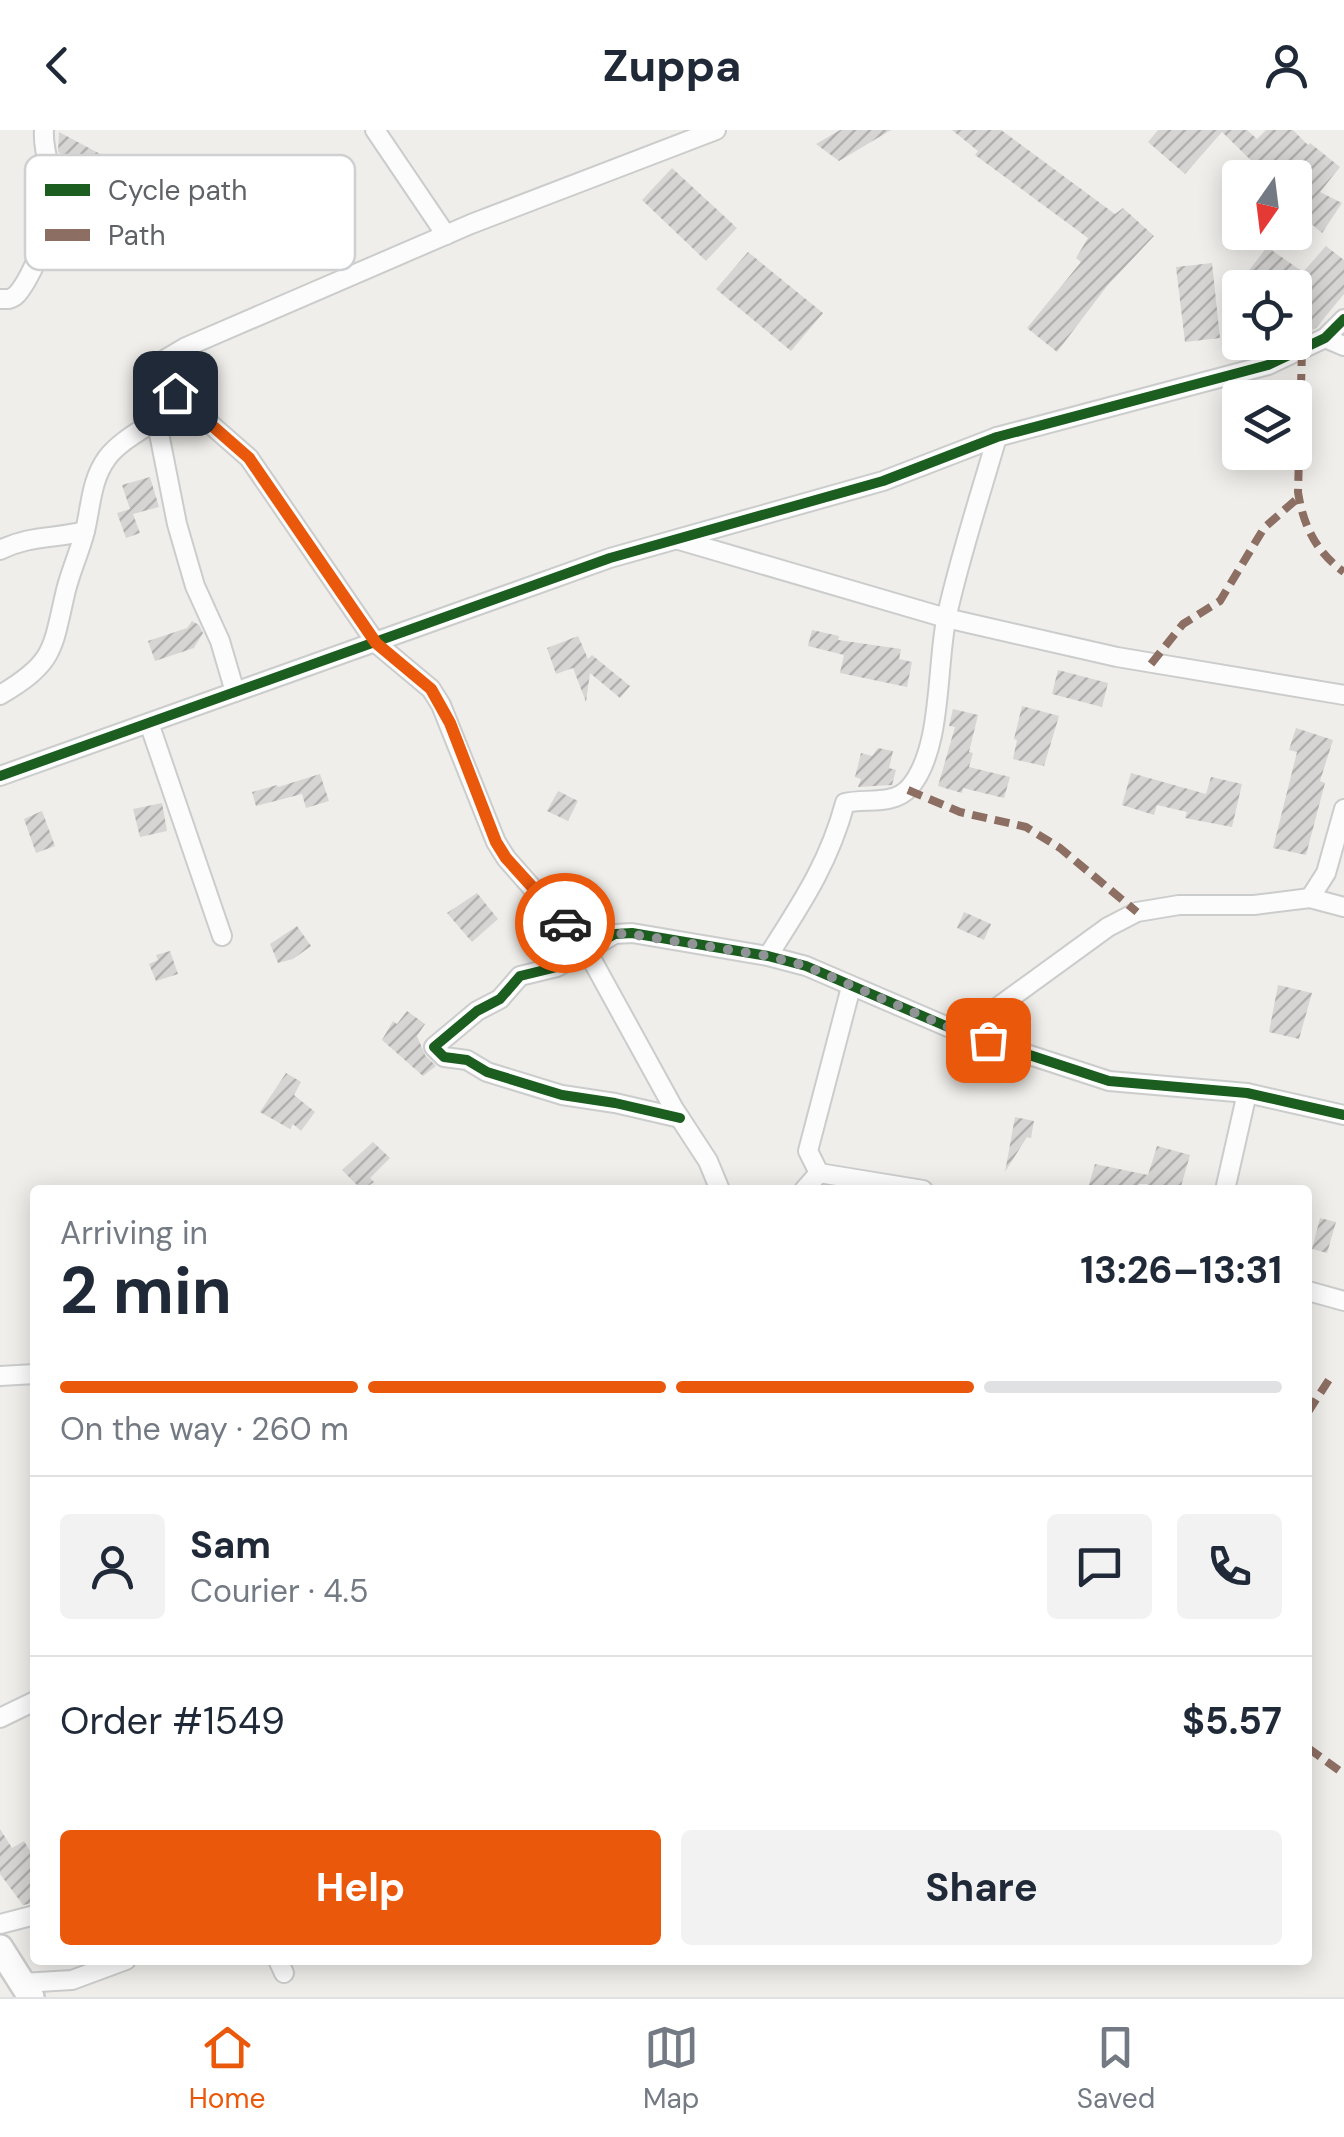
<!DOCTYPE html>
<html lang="en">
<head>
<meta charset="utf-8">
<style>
	:root { --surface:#fff; --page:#f2f2f3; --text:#1f2937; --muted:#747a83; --line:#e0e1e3; --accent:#ea580c }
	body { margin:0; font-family:"DM Sans",sans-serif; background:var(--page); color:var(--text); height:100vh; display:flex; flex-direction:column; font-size:38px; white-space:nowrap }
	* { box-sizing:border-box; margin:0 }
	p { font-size:32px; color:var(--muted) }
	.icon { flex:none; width:55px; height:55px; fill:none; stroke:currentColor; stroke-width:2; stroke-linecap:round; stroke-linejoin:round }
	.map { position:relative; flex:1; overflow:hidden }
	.sheet { position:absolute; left:30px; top:1055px; width:1282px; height:780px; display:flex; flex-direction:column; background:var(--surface); border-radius:10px; box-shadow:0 5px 25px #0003 }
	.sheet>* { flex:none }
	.needle { width:65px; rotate:194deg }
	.controls { position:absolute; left:1222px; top:30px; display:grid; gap:20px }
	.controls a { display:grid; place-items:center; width:90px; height:90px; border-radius:10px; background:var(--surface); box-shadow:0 5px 25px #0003; font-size:50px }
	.pin { position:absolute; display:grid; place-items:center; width:85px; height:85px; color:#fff; margin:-42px; border-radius:20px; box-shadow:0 5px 15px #0006 }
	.courier { position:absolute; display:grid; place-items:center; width:100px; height:100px; margin:-50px; border:8px solid #ea580c; border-radius:50%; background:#fff; color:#222; box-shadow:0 2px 12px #0007 }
	.overview em { font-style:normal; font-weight:700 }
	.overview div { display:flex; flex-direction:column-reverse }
	.overview { display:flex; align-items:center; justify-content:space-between; height:170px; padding:0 30px }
	h1 { font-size:65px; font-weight:700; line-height:75px }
	.bar { display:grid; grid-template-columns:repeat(4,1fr); gap:15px 10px; align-content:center; height:120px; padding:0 30px }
	.bar i { height:12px; border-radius:8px; background:var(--line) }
	.bar .on { background:var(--accent) }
	.bar p { grid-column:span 4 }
	.line { display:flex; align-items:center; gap:25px; padding:0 30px; border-top:2px solid var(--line) }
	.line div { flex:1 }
	.round { display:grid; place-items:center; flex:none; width:105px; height:105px; border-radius:10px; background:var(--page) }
	.action { display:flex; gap:20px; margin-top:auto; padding:20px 30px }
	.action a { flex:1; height:115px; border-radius:10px; background:var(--accent); color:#fff; font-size:40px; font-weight:700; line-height:115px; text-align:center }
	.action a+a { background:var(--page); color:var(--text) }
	header { display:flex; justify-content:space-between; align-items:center; height:130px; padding:0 30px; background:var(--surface); font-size:45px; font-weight:700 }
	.dock { display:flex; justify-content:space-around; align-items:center; height:140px; border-top:2px solid var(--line); background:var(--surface); font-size:28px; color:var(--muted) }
	.dock a { display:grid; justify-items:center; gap:5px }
	.dock .on { color:var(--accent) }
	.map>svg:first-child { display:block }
	.building { fill:url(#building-hatch) }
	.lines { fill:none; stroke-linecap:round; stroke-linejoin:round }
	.street-casing { stroke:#cbcccc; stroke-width:22 }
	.secondary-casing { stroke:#cacacb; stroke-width:30 }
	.street { stroke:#fdfcfc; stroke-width:18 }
	.secondary { stroke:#fdfcfc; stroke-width:25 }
	.quiet { stroke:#8d6e63; stroke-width:8; stroke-dasharray:15 8; stroke-linecap:butt }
	.cycleway-casing { stroke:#fff; stroke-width:16 }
	.cycleway { stroke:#1b5e20; stroke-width:10 }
	.done { stroke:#919496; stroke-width:10; stroke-dasharray:0 18 }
	.route { stroke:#ea580c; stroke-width:12 }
	.key { fill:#fff; stroke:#cfd0d2; stroke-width:2.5 }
	.key-label { font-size:28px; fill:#5f6368 }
</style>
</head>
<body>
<header><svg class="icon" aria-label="back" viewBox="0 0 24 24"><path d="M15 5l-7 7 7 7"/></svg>Zuppa<svg class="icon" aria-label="person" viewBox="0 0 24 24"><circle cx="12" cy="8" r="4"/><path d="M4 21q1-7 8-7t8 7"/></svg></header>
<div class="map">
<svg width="1344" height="1867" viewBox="0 0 1344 1867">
	<defs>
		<pattern id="building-hatch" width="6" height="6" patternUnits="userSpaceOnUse" patternTransform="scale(2.5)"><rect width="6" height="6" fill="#d6d5d3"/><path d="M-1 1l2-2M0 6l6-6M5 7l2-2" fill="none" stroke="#b1b0af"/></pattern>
	</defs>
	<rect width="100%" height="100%" fill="#efeeea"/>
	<g class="building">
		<polygon points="840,0 891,0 839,31 816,14"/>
		<polygon points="952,0 1001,0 1115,84 1123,78 1154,106 1107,156 1057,222 1027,198 1081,132 1076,128 1088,108 975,25 978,21"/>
		<polygon points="1158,0 1247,0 1257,9 1266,0 1293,0 1308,15 1310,13 1340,37 1320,62 1342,73 1322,103 1295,80 1295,48 1269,48 1222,2 1185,44 1148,12"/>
		<polygon points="59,2 104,26 95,42 58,22"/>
		<polygon points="672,38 737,98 706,131 642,70"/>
		<polygon points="1326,116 1344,130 1344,164 1316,198 1307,202 1295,193 1295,158 1248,158 1240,152 1267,117 1303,142"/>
		<polygon points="748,122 823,183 791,221 716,159"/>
		<polygon points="1212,133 1220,208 1185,212 1176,137"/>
		<polygon points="150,347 159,377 133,384 140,403 126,408 117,383 130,379 122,355"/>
		<polygon points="192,491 199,495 203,503 194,518 155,531 148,511 187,498"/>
		<polygon points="812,500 839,506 838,510 901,519 899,529 912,532 907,557 840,543 844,525 808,516"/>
		<polygon points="578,506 588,529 592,525 630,556 620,568 590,543 586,572 573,538 556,544 547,518"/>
		<polygon points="1058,540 1108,553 1102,577 1052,564"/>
		<polygon points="1022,576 1059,586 1044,636 1013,629 1017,610 1014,609"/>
		<polygon points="953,579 978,585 969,622 973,623 969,637 1010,647 1004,668 963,658 962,663 938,656 955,597 949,596"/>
		<polygon points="1296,598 1333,610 1320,651 1325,653 1306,725 1273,718 1297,622 1289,620"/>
		<polygon points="878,618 893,621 889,638 896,640 892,655 858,657 861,649 855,647 861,623 872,626"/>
		<polygon points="1131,643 1206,664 1211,647 1242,654 1232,697 1185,688 1187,682 1157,675 1154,685 1122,675"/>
		<polygon points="320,644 329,671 306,678 302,664 256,676 252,662 277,655 278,657"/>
		<polygon points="558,661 578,671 568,691 547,681"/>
		<polygon points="162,673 167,701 140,707 133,679"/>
		<polygon points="42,681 55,716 36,723 24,689"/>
		<polygon points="477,763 498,789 472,812 447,783"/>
		<polygon points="964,782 991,794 984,810 957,798"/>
		<polygon points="297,796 311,816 293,829 278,833 270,814"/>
		<polygon points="170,821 178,844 156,851 149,834 158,830 156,825"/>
		<polygon points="1278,855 1312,863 1299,909 1269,902"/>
		<polygon points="407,881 425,894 417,906 425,925 436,936 423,946 382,910 393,891 397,894"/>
		<polygon points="286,943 301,952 294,965 315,982 301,1001 293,994 290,999 260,982"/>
		<polygon points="1015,987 1034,991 1031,1008 1027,1007 1005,1042"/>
		<polygon points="373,1012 390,1028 370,1048 374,1052 362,1060 342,1040"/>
		<polygon points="1157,1016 1190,1025 1180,1060 1164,1060 1146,1054 1139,1054 1138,1060 1125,1060 1126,1055 1088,1058 1095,1034 1148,1045"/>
		<polygon points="1320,1088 1336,1092 1327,1123 1312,1119"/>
		<polygon points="0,1699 12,1718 24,1711 35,1729 33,1773 23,1775 0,1744"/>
	</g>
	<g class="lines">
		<g class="street-casing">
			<g id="street">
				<polyline points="375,0 446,105"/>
				<path d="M0 169C8 169 9 170 15 166 28 155 53 96 55 79 58 52 42 27 44 0"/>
				<polyline points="1325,208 1344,216"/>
				<polyline points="151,242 249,328 376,513 431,559 441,575 496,712 506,728 586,819 674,979 708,1031 720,1060"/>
				<polyline points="679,410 946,488 1117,527 1344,565"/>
				<path d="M0 420C30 405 55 409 85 401"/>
				<polyline points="235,562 220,511 195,456 177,394 150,258 154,236 186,217 471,94 716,0"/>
				<path d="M0 565C56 532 52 519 66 460 71 440 80 421 85 401 91 376 91 350 107 328 119 312 140 301 156 290"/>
				<polyline points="149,593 222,806"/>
				<polyline points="0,646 610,428 883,351 997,307 1268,235 1325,208 1344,189"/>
				<polyline points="1310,768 1326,743 1344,679"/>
				<path d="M768 826C801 774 829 733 845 673 866 668 894 676 910 657 943 618 936 535 947 485 960 426 980 366 997 307"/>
				<polyline points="962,903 1108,797 1137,782 1179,775 1254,775 1310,768 1344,777"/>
				<polyline points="680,988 615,973 562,965 487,942 467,930 444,927 434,917 477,881 500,869 520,846 557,837 615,804 632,803 768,826 806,836 962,903 1109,951 1247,963 1344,985"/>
				<polyline points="819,1043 923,1060"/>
				<polyline points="804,1060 819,1043 808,1021 851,857"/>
				<polyline points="1225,1060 1247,963"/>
				<polyline points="1308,1161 1344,1171"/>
				<polyline points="0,1246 35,1244"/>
				<polyline points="0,1588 35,1571"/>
				<polyline points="0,1794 35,1785"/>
				<polyline points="278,1830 284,1843"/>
				<polyline points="22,1853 72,1850 126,1830"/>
			</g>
		</g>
		<g class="secondary-casing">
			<polyline id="secondary" points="0,1818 31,1867"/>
		</g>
		<use href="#street" class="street"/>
		<use href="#secondary" class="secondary"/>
		<g class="quiet">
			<path d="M1302 221 1298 362C1303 395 1316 422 1344 442"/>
			<polyline points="1151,534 1183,494 1220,471 1264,398 1299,367"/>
			<polyline points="908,660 960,682 1026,697 1060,718 1137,782"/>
			<polyline points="1308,1282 1332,1245"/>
			<polyline points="1308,1618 1344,1644"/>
		</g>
		<g class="cycleway-casing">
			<g id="cycleway">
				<polyline points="0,646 610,428 883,351 997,307 1268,235 1325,208 1344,189"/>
				<polyline points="680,988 615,973 562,965 487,942 467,930 444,927 434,917 477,881 500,869 520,846 557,837 615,804 632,803 768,826 806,836 962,903 1109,951 1247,963 1344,985"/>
			</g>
		</g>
		<use href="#cycleway" class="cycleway"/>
	</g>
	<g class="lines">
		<polyline class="done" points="565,793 586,819 623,803 768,826 806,836 962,903 988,910"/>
		<polyline class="route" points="175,263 249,328 376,513 431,559 450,593 496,712 506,728 565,793"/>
	</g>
	<rect x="25" y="25" width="330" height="115" rx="15" class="key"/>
	<rect x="45" y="54" width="45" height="12" fill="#1b5e20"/>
	<rect x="45" y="99" width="45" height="12" fill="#8d6e63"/>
	<g class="key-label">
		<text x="108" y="70">Cycle path</text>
		<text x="108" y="115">Path</text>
	</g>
</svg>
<div class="controls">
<a><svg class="needle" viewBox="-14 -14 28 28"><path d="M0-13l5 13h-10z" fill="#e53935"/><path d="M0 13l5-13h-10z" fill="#747a83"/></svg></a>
<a><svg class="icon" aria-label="locate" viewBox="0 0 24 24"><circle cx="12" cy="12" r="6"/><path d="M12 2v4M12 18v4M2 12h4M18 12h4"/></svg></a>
<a><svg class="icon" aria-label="layers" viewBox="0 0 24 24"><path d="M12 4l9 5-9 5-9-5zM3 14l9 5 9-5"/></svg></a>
</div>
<div class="pin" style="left:988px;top:910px;background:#ea580c"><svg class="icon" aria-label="bag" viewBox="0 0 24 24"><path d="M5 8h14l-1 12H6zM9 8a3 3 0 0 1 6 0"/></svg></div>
<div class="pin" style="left:175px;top:263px;background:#1f2937"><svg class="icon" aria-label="home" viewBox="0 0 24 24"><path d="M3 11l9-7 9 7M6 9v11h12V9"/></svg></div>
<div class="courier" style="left:565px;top:793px"><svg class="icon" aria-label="car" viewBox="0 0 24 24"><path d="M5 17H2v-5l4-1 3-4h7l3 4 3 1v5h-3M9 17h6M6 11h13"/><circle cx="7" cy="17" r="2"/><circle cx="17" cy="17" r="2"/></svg></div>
<section class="sheet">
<div class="overview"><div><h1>2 min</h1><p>Arriving in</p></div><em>13:26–13:31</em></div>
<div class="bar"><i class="on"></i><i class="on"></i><i class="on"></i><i></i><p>On the way · 260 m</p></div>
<div class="line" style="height:180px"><a class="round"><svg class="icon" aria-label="person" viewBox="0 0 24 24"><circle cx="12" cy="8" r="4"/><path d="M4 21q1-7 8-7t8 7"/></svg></a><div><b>Sam</b><p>Courier · 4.5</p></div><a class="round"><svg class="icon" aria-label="chat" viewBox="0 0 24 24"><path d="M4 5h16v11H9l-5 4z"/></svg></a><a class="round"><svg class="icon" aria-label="phone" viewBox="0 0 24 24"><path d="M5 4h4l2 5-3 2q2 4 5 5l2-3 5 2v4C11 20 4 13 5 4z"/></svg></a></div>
<div class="line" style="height:130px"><div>Order #1549</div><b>$5.57</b></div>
<div class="action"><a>Help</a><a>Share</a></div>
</section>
</div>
<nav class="dock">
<a class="on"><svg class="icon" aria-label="home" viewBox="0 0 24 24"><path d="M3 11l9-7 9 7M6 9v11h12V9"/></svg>Home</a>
<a><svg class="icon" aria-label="map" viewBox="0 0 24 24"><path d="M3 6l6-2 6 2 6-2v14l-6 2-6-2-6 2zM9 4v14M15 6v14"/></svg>Map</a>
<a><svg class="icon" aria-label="saved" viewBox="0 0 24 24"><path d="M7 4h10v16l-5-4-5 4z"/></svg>Saved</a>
</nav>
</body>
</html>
